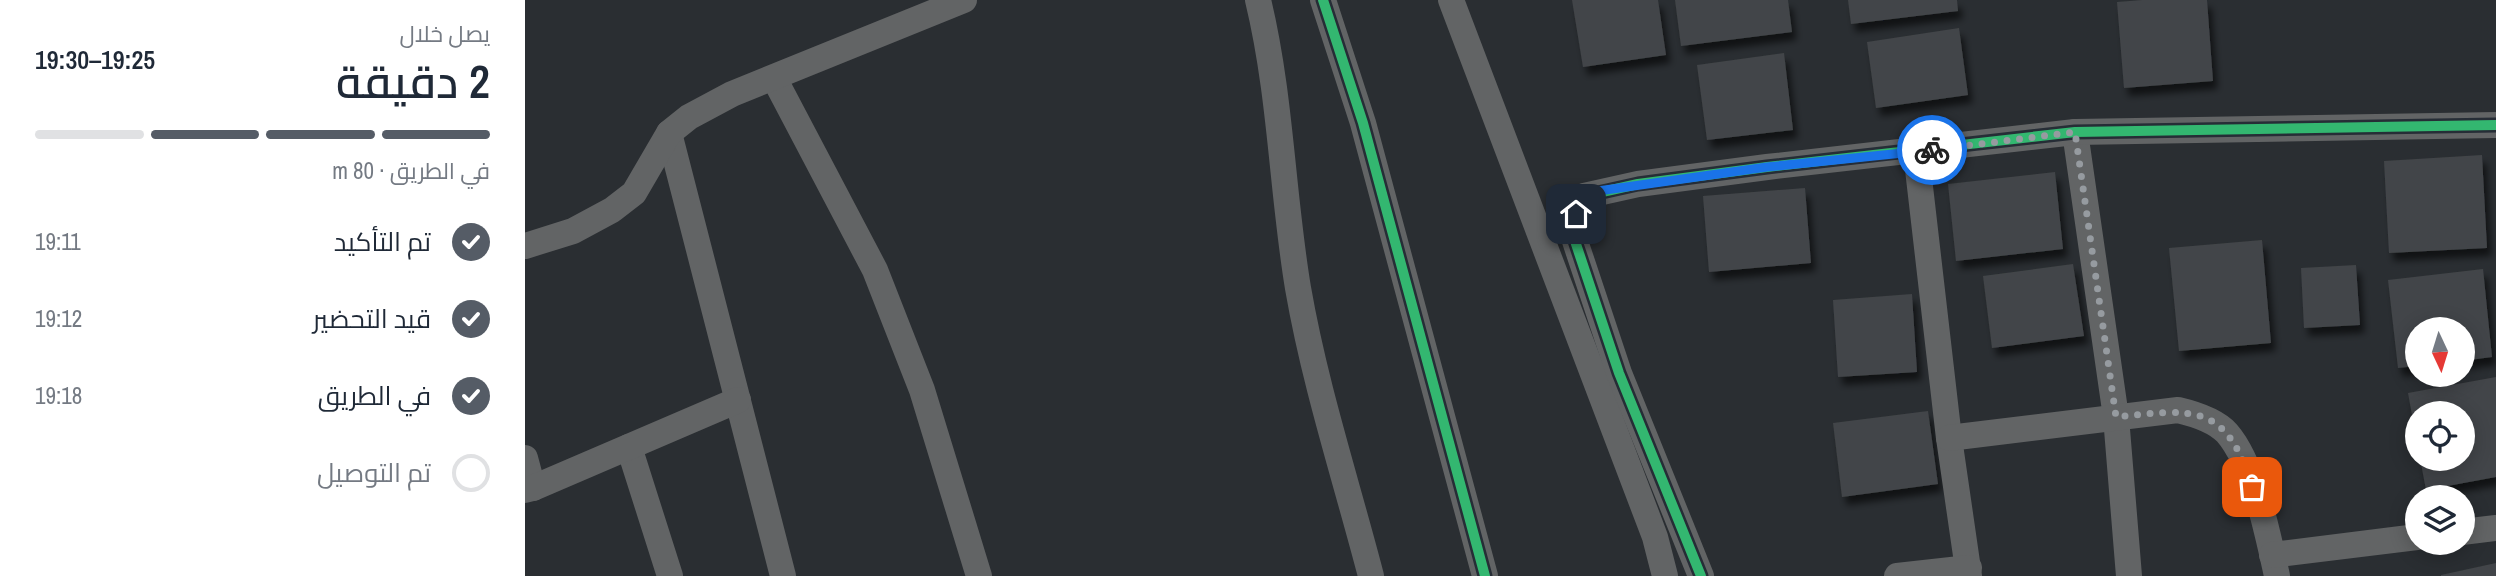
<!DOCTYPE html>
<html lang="ar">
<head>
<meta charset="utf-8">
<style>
	:root { --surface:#fff; --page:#f2f2f3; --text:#1f2937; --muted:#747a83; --line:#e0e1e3; --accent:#555c66 }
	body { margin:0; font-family:"Archivo Narrow",Cairo,sans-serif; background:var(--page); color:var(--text); direction:rtl; height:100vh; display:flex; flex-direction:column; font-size:26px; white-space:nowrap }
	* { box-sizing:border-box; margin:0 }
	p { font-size:23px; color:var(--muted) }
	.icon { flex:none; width:38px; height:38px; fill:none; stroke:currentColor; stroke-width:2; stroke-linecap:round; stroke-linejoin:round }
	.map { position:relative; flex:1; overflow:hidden; direction:ltr }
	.details { display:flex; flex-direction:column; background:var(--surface); width:525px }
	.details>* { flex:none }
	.needle { width:46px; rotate:176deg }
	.controls { position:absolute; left:1880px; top:317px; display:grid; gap:14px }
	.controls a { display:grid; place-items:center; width:70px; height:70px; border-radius:50%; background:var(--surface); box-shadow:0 4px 18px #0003; font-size:35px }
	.pin { position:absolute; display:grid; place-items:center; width:60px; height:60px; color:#fff; margin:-30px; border-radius:14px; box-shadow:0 4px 10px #0006 }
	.courier { position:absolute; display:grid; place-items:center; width:70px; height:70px; margin:-35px; border:5px solid #1a73e8; border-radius:50%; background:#fff; color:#222; box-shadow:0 2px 9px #0007 }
	.head em { font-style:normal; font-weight:600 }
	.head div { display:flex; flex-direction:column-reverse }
	.head { display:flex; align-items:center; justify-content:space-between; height:119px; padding:0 35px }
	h1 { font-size:46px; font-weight:600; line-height:52px }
	.bar { display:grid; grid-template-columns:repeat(4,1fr); gap:10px 7px; align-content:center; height:84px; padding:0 35px }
	.bar i { height:9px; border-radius:5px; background:var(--line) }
	.bar .active { background:var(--accent) }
	.bar p { grid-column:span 4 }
	ol { padding:0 35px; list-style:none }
	li { display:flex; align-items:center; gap:21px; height:77px }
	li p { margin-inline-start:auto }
	li .icon { padding:7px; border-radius:50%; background:var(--accent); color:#fff; stroke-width:4 }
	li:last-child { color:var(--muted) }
	li i { width:38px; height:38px; border:4px solid var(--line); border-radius:50% }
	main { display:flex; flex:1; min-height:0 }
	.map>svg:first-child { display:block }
	.building { fill:#424548; filter:url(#shadow) }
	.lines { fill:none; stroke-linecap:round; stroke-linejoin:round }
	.minor { stroke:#626465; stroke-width:26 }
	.cycleway-casing { stroke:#262d36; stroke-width:15 }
	.cycleway { stroke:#33b770; stroke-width:10 }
	.done { stroke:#969ba0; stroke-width:7; stroke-dasharray:0 12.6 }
	.route { stroke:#1a73e8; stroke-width:9 }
</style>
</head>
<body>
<main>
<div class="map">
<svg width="1971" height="576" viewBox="0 0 1971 576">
	<defs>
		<filter id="shadow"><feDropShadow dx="4.5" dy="8" stdDeviation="3.5" flood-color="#0009"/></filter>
	</defs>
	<rect width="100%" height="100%" fill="#2a2e32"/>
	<g class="building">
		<polygon points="1047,0 1133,0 1141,55 1058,67"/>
		<polygon points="1150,0 1263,0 1267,32 1156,46"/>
		<polygon points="1323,0 1432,0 1433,11 1326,24"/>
		<polygon points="1617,0 1682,0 1688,81 1599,88 1592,2"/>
		<polygon points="1434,28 1443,95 1351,108 1342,42"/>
		<polygon points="1259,53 1268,130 1182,140 1172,65"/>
		<polygon points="1957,155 1962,248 1864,253 1859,161"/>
		<polygon points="1530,172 1538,249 1431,261 1423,184"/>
		<polygon points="1280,188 1286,263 1184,272 1178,196"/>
		<polygon points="1737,240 1746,343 1654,351 1644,248"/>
		<polygon points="1548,264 1559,336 1467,348 1458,276"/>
		<polygon points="1831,265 1835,325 1779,328 1776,268"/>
		<polygon points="1958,269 1967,357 1937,361 1937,329 1892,329 1892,366 1873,368 1863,280"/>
		<polygon points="1387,294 1392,372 1313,377 1308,300"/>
		<polygon points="1971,377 1971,477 1901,490 1895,458 1937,458 1937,413 1892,413 1890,431 1883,393"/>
		<polygon points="1403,411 1413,484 1317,497 1308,423"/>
		<polygon points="1971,563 1971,576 1916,576 1916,575"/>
	</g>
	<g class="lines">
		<g class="minor">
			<path d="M733 0C756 95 757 192 773 288 790 386 821 480 846 576"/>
			<polyline points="798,0 838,123 960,576"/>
			<polyline points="926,0 1130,537 1140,576"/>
			<polyline points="249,78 350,270 397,390 454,576"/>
			<polyline points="1550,132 1591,417 1604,576"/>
			<polyline points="144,133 258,576"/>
			<polyline points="1391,152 1424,438 1444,576"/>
			<polyline points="0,246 48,231 87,210 109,193 144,133 164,117 207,94 439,0"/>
			<path d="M1424 438 1653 410C1670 414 1690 420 1702 433 1729 464 1743 535 1752 576"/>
			<polyline points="104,447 145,576"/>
			<polyline points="0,458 8,488 0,490"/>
			<polyline points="8,488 213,400"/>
			<polyline points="1937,532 1971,528"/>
			<polyline points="1747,555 1892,537"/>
			<polyline points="1176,576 1094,373 1050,241 1050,223 1059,196 1113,184 1242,167 1550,132 1971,125"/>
			<polyline points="1372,576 1444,568"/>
		</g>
		<g class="cycleway-casing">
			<g id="cycleway">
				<polyline points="798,0 838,123 960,576"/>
				<polyline points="1176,576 1094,373 1050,241 1050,223 1059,196 1113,184 1242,167 1550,132 1971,125"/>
			</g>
		</g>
		<use href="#cycleway" class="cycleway"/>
	</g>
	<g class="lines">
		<path class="done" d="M1407 150 1550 132 1591 417C1667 409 1702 402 1727 487"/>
		<polyline class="route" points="1051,214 1059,196 1066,192 1242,167 1407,150"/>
	</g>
</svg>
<div class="controls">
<a><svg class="needle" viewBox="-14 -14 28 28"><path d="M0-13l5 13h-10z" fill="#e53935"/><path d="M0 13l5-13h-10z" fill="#747a83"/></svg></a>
<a><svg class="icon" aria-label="locate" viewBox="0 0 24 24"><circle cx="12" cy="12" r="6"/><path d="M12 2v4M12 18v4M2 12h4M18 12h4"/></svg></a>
<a><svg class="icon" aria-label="layers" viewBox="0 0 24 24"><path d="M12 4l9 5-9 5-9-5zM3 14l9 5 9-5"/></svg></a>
</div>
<div class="pin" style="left:1727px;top:487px;background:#ea580c"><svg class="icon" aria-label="bag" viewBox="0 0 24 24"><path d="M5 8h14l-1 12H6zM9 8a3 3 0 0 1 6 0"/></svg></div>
<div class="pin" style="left:1051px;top:214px;background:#1f2937"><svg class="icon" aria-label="home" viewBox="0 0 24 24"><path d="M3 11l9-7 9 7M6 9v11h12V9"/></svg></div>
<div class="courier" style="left:1407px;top:150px"><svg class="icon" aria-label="bike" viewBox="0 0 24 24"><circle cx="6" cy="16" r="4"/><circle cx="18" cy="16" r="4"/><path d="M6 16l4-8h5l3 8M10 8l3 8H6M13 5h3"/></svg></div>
</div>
<section class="details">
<div class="head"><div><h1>2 دقيقة</h1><p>يصل خلال</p></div><em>19:25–19:30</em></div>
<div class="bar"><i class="active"></i><i class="active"></i><i class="active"></i><i></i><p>في الطريق · 80 m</p></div>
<ol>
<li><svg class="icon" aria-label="check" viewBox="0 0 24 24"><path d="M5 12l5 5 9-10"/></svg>تم التأكيد<p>19:11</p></li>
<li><svg class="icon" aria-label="check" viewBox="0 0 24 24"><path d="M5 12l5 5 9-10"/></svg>قيد التحضير<p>19:12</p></li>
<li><svg class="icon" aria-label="check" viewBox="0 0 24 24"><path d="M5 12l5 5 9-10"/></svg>في الطريق<p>19:18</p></li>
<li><i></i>تم التوصيل</li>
</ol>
</section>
</main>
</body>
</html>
